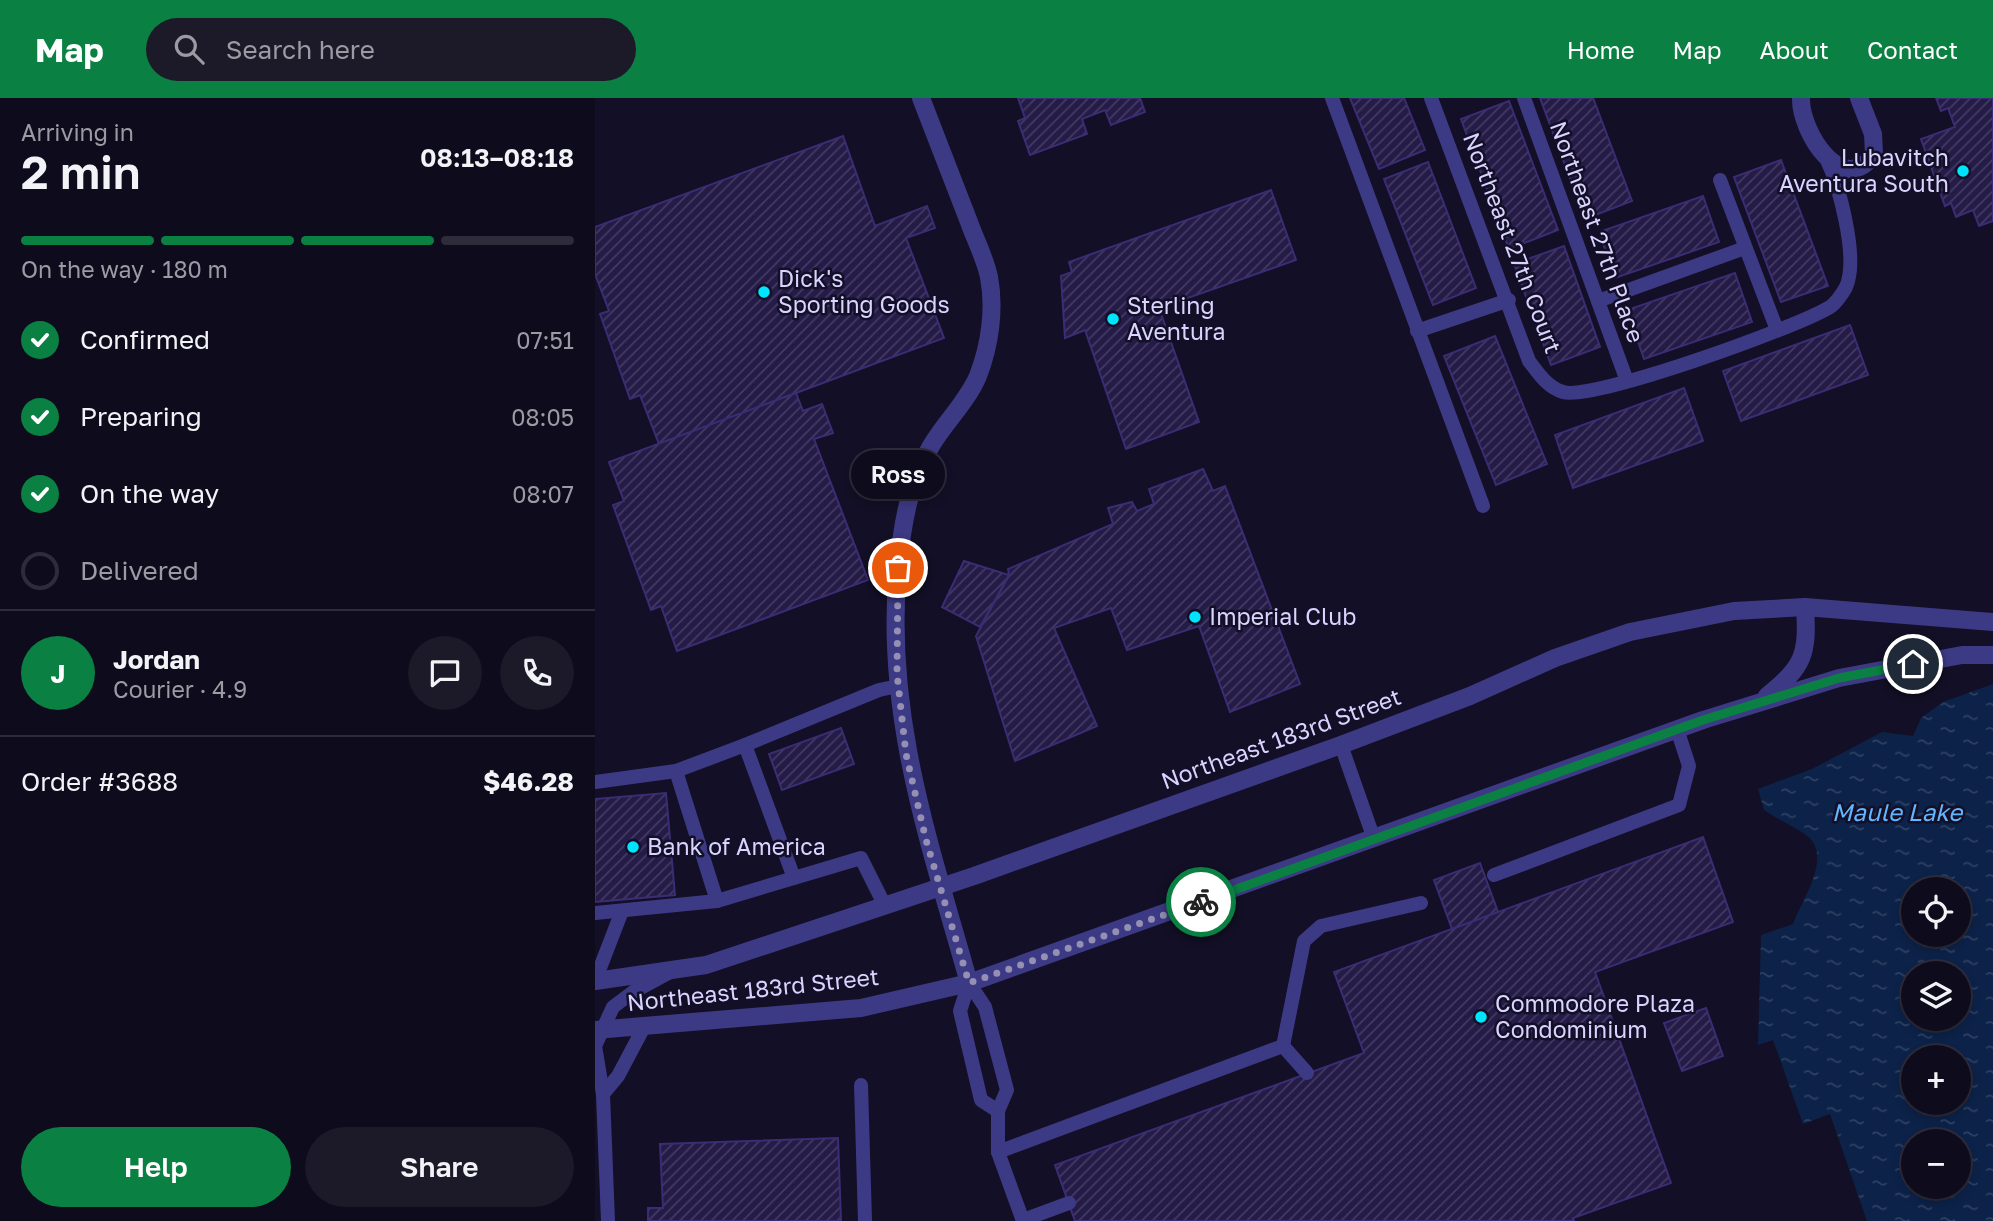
<!DOCTYPE html>
<html lang="en">
<head>
<meta charset="utf-8">
<style>
	:root { --surface:#0e0b1c; --page:#1c1929; --text:#f1f3f6; --muted:#9b9ba3; --line:#2e2b3b; --accent:#0b8043 }
	body { margin:0; font-family:"Golos Text",sans-serif; background:var(--page); color:var(--text); height:100vh; display:flex; flex-direction:column; font-size:26px; white-space:nowrap }
	* { box-sizing:border-box; margin:0 }
	p { font-size:23px; color:var(--muted) }
	.icon { flex:none; width:38px; height:38px; fill:none; stroke:currentColor; stroke-width:2; stroke-linecap:round; stroke-linejoin:round }
	.map { position:relative; flex:1; overflow:hidden }
	.details { display:flex; flex-direction:column; background:var(--surface); width:595px }
	.details>* { flex:none }
	.buttons { position:absolute; left:1306px; top:779px; display:grid; gap:14px }
	.buttons a { display:grid; place-items:center; width:70px; height:70px; border-radius:50%; background:var(--surface); box-shadow:0 4px 10px #0003,0 0 0 2px var(--line); font-size:35px }
	.pin { position:absolute; display:grid; place-items:center; width:60px; height:60px; color:#fff; margin:-30px; border:4px solid #fff; border-radius:50%; box-shadow:0 2px 7px #0007 }
	.courier { position:absolute; display:grid; place-items:center; width:70px; height:70px; margin:-35px; border:5px solid #0b8043; border-radius:50%; background:#fff; color:#222; box-shadow:0 2px 9px #0007 }
	.bubble { position:absolute; height:49px; border-radius:24px; background:var(--surface); box-shadow:0 4px 10px #0003,0 0 0 2px var(--line); font-size:23px; font-weight:600; line-height:49px; text-align:center }
	.summary em { font-style:normal; font-weight:600 }
	.summary div { display:flex; flex-direction:column-reverse }
	.summary { display:flex; align-items:center; justify-content:space-between; height:119px; padding:0 21px }
	h1 { font-size:46px; font-weight:600; line-height:52px }
	.bar { display:grid; grid-template-columns:repeat(4,1fr); gap:10px 7px; align-content:center; height:84px; padding:0 21px }
	.bar i { height:9px; border-radius:5px; background:var(--line) }
	.bar .current { background:var(--accent) }
	.bar p { grid-column:span 4 }
	.line { display:flex; align-items:center; gap:18px; padding:0 21px; border-top:2px solid var(--line) }
	.line div { flex:1 }
	.round { display:grid; place-items:center; flex:none; width:74px; height:74px; border-radius:37px; background:var(--page) }
	ol { padding:0 21px; list-style:none }
	li { display:flex; align-items:center; gap:21px; height:77px }
	li p { margin-inline-start:auto }
	li .icon { padding:7px; border-radius:50%; background:var(--accent); color:#fff; stroke-width:4 }
	li:last-child { color:var(--muted) }
	li i { width:38px; height:38px; border:4px solid var(--line); border-radius:50% }
	.button { display:flex; gap:14px; margin-top:auto; padding:14px 21px }
	.button a { flex:1; height:80px; border-radius:42px; background:var(--accent); color:#fff; font-size:28px; font-weight:600; line-height:80px; text-align:center }
	.button a+a { background:var(--page); color:var(--text) }
	header { display:flex; align-items:center; gap:42px; box-sizing:border-box; height:98px; padding:0 35px; background:var(--accent); color:#fff }
	header strong { font-size:33px }
	nav { display:flex; gap:38px; margin-inline-start:auto; font-size:24px }
	.search { width:490px; height:63px; background:var(--page); display:flex; align-items:center; gap:18px; box-sizing:border-box; padding:0 24px; border-radius:38px; color:var(--muted); font-size:26px }
	main { display:flex; flex:1; min-height:0 }
	.map>svg:first-child { display:block }
	.water { fill:url(#water-ripples); fill-rule:evenodd }
	.building { fill:url(#building-hatch); stroke:#3b2d73; stroke-width:2 }
	.lines { fill:none; stroke-linecap:round; stroke-linejoin:round }
	.service { stroke:#3d3a85; stroke-width:14 }
	.minor { stroke:#3d3a85; stroke-width:18 }
	.tertiary { stroke:#3d3a85; stroke-width:18 }
	.done { stroke:#948fb3; stroke-width:7; stroke-dasharray:0 12.6 }
	.route { stroke:#0b8043; stroke-width:9 }
	.poi-dot { fill:#00e5ff; stroke:#130f26; stroke-width:2.5 }
	.labels { text-anchor:middle; stroke-width:5; stroke-linejoin:round; paint-order:stroke }
	.poi-label { font-size:23px; fill:#d9d4ff; stroke:#130f26; text-anchor:start }
	.street-label { font-size:23px; fill:#d9d4ff; stroke:#130f26 }
	.water-label { font-size:24px; font-style:italic; fill:#62b6ff; stroke:#130f26 }
</style>
</head>
<body>
<header>
<strong>Map</strong>
<div class="search"><svg class="icon" aria-label="search" viewBox="0 0 24 24"><circle cx="10" cy="10" r="6"/><path d="M15 15l6 6"/></svg>Search here</div>
<nav><a>Home</a><a>Map</a><a>About</a><a>Contact</a></nav>
</header>
<main>
<section class="details">
<div class="summary"><div><h1>2 min</h1><p>Arriving in</p></div><em>08:13–08:18</em></div>
<div class="bar"><i class="current"></i><i class="current"></i><i class="current"></i><i></i><p>On the way · 180 m</p></div>
<ol>
<li><svg class="icon" aria-label="check" viewBox="0 0 24 24"><path d="M5 12l5 5 9-10"/></svg>Confirmed<p>07:51</p></li>
<li><svg class="icon" aria-label="check" viewBox="0 0 24 24"><path d="M5 12l5 5 9-10"/></svg>Preparing<p>08:05</p></li>
<li><svg class="icon" aria-label="check" viewBox="0 0 24 24"><path d="M5 12l5 5 9-10"/></svg>On the way<p>08:07</p></li>
<li><i></i>Delivered</li>
</ol>
<div class="line" style="height:126px"><b class="round" style="background:var(--accent);color:#fff">J</b><div><b>Jordan</b><p>Courier · 4.9</p></div><a class="round"><svg class="icon" aria-label="chat" viewBox="0 0 24 24"><path d="M4 5h16v11H9l-5 4z"/></svg></a><a class="round"><svg class="icon" aria-label="phone" viewBox="0 0 24 24"><path d="M5 4h4l2 5-3 2q2 4 5 5l2-3 5 2v4C11 20 4 13 5 4z"/></svg></a></div>
<div class="line" style="height:91px"><div>Order #3688</div><b>$46.28</b></div>
<div class="button"><a>Help</a><a>Share</a></div>
</section>
<div class="map">
<svg width="1398" height="1123" viewBox="0 0 1398 1123">
	<defs>
		<pattern id="water-ripples" width="26" height="14" patternUnits="userSpaceOnUse" patternTransform="scale(1.75)"><rect width="26" height="14" fill="#0c2248"/><path d="M2 4q2-2 4 0t4 0M15 11q2-2 4 0t4 0" fill="none" stroke="#2f4163"/></pattern>
		<pattern id="building-hatch" width="6" height="6" patternUnits="userSpaceOnUse" patternTransform="scale(1.75)"><rect width="6" height="6" fill="#241b47"/><path d="M-1 1l2-2M0 6l6-6M5 7l2-2" fill="none" stroke="#433b63"/></pattern>
	</defs>
	<rect width="100%" height="100%" fill="#130f26"/>
	<path class="water" d="M1398 586V1123H1272L1235 1016 1208 1026 1178 942 1163 947 1166 837 1198 826C1207 802 1239 757 1211 737 1198 728 1182 721 1169 712L1163 691 1217 671 1287 634 1318 638 1326 620 1348 604ZM1318 791H1363V836H1318ZM1318 875H1363V920H1318ZM1318 959H1363V1004H1318ZM1318 1043H1363V1088H1318Z"/>
	<g class="building">
		<polygon points="423,0 545,0 550,14 516,27 510,12 487,21 492,36 435,57 423,23 430,20"/>
		<polygon points="755,0 809,0 830,52 784,71"/>
		<polygon points="945,0 998,0 1037,103 990,121"/>
		<polygon points="1341,0 1398,0 1398,123 1384,128 1378,112 1361,119 1356,105 1350,108 1326,41 1360,29 1353,10 1346,13"/>
		<polygon points="914,3 963,132 914,151 866,21"/>
		<polygon points="248,38 280,128 332,108 340,130 311,140 349,240 64,346 45,297 35,301 5,216 14,213 0,176 0,129"/>
		<polygon points="1186,62 1233,188 1186,204 1139,79"/>
		<polygon points="833,64 881,190 838,207 789,81"/>
		<polygon points="676,92 701,162 564,210 604,324 531,351 490,232 470,240 466,178 477,174 474,164"/>
		<polygon points="1108,98 1124,144 1020,180 1004,134"/>
		<polygon points="969,148 1005,249 956,267 919,166"/>
		<polygon points="1140,175 1157,224 1049,261 1032,212"/>
		<polygon points="1255,227 1273,277 1146,323 1128,273"/>
		<polygon points="900,238 952,366 901,387 849,258"/>
		<polygon points="1089,290 1108,343 978,390 960,337"/>
		<polygon points="201,295 208,313 227,306 238,335 219,341 273,482 82,553 66,508 56,512 18,407 29,403 14,364"/>
		<polygon points="608,371 618,393 630,388 705,586 635,614 604,528 532,552 516,510 459,530 502,628 420,663 381,538 414,477 413,471 518,426 513,410 537,404 542,413 559,406 554,391"/>
		<polygon points="369,463 414,477 385,529 347,509"/>
		<polygon points="246,630 259,666 187,692 174,656"/>
		<polygon points="71,695 80,797 0,804 0,701"/>
		<polygon points="1108,739 1138,824 1000,874 1076,1085 978,1120 979,1123 480,1123 460,1067 769,955 739,874"/>
		<polygon points="885,765 903,814 857,831 839,782"/>
		<polygon points="1111,910 1128,958 1087,973 1069,925"/>
		<polygon points="243,1040 246,1123 53,1123 53,1110 68,1110 65,1046"/>
	</g>
	<g class="lines">
		<g class="service">
			<polyline points="737,0 888,408"/>
			<path d="M836 0 934 263C944 276 952 289 968 294 998 303 1203 229 1235 209 1240 206 1248 195 1251 189 1264 160 1244 87 1231 60"/>
			<polyline points="929,0 1032,283"/>
			<polyline points="1125,82 1182,232"/>
			<polyline points="1003,203 1150,150"/>
			<polyline points="822,233 914,202"/>
			<polyline points="150,647 284,592 303,588"/>
			<polyline points="746,647 779,741"/>
			<polyline points="81,673 122,803"/>
			<polyline points="0,684 81,673 150,647 199,780"/>
			<polyline points="899,777 1084,707 1094,668 1082,631"/>
			<polyline points="0,815 122,803 266,760 290,808"/>
			<polyline points="0,883 27,813"/>
			<polyline points="374,885 390,909 412,992 403,1013 403,1054 428,1123"/>
			<polyline points="374,885 365,913 386,1002 403,1013"/>
			<polyline points="688,948 712,975"/>
			<polyline points="266,987 270,1123"/>
			<polyline points="8,996 23,978 49,929"/>
			<polyline points="403,1054 688,948 709,843 726,828 826,805"/>
			<polyline points="428,1122 474,1105"/>
			<polyline points="13,1123 8,996 0,948 18,909 38,894 75,874"/>
		</g>
		<g class="minor">
			<path d="M326 0C342 41 358 83 374 124 380 141 390 160 394 179 400 211 395 247 383 278 372 304 350 324 336 348 314 384 307 428 303 470 289 617 335 746 374 885"/>
			<path d="M1206 0C1205 34 1248 101 1279 56L1278 36 1264 0"/>
		</g>
		<g class="tertiary">
			<path d="M1172 598C1209 568 1213 557 1210 509"/>
			<polyline points="0,883 111,867 379,778 746,647 875,598 960,560 1035,534 1139,513 1210,509 1398,524"/>
			<polyline points="0,932 266,910 374,885 1108,622 1244,580 1367,557 1398,557"/>
		</g>
	</g>
	<g class="lines">
		<polyline class="done" points="303,470 302,576 311,656 331,742 374,885 606,804"/>
		<polyline class="route" points="606,804 1108,622 1244,580 1318,566"/>
	</g>
	<g class="poi-dot">
		<circle cx="1368" cy="73" r="7"/>
		<circle cx="169" cy="194" r="7"/>
		<circle cx="518" cy="221" r="7"/>
		<circle cx="600" cy="519" r="7"/>
		<circle cx="38" cy="749" r="7"/>
		<circle cx="886" cy="919" r="7"/>
	</g>
	<g class="labels">
		<g class="poi-label">
			<text x="1354" y="68" text-anchor="end">Lubavitch<tspan x="1354" dy="26">Aventura South</tspan></text>
			<text x="183" y="189">Dick's<tspan x="183" dy="26">Sporting Goods</tspan></text>
			<text x="532" y="216">Sterling<tspan x="532" dy="26">Aventura</tspan></text>
			<text x="614" y="527">Imperial Club</text>
			<text x="52" y="757">Bank of America</text>
			<text x="900" y="914">Commodore Plaza<tspan x="900" dy="26">Condominium</tspan></text>
		</g>
		<g class="street-label">
			<text transform="translate(1002 134) rotate(70)" y="8">Northeast 27th Place</text>
			<text transform="translate(917 145) rotate(69)" y="8">Northeast 27th Court</text>
			<text transform="translate(686 641) rotate(-20)" y="8">Northeast 183rd Street</text>
			<text transform="translate(158 892) rotate(-6)" y="8">Northeast 183rd Street</text>
		</g>
		<g class="water-label">
			<text x="1302" y="723">Maule Lake</text>
		</g>
	</g>
</svg>
<div class="buttons">
<a><svg class="icon" aria-label="locate" viewBox="0 0 24 24"><circle cx="12" cy="12" r="6"/><path d="M12 2v4M12 18v4M2 12h4M18 12h4"/></svg></a>
<a><svg class="icon" aria-label="layers" viewBox="0 0 24 24"><path d="M12 4l9 5-9 5-9-5zM3 14l9 5 9-5"/></svg></a>
<a>+</a>
<a>−</a>
</div>
<div class="pin" style="left:303px;top:470px;background:#ea580c"><svg class="icon" aria-label="bag" viewBox="0 0 24 24"><path d="M5 8h14l-1 12H6zM9 8a3 3 0 0 1 6 0"/></svg></div>
<div class="pin" style="left:1318px;top:566px;background:#1f2937"><svg class="icon" aria-label="home" viewBox="0 0 24 24"><path d="M3 11l9-7 9 7M6 9v11h12V9"/></svg></div>
<div class="courier" style="left:606px;top:804px"><svg class="icon" aria-label="bike" viewBox="0 0 24 24"><circle cx="6" cy="16" r="4"/><circle cx="18" cy="16" r="4"/><path d="M6 16l4-8h5l3 8M10 8l3 8H6M13 5h3"/></svg></div>
<div class="bubble" style="left:256px;top:352px;width:94px">Ross</div>
</div>
</main>
</body>
</html>
